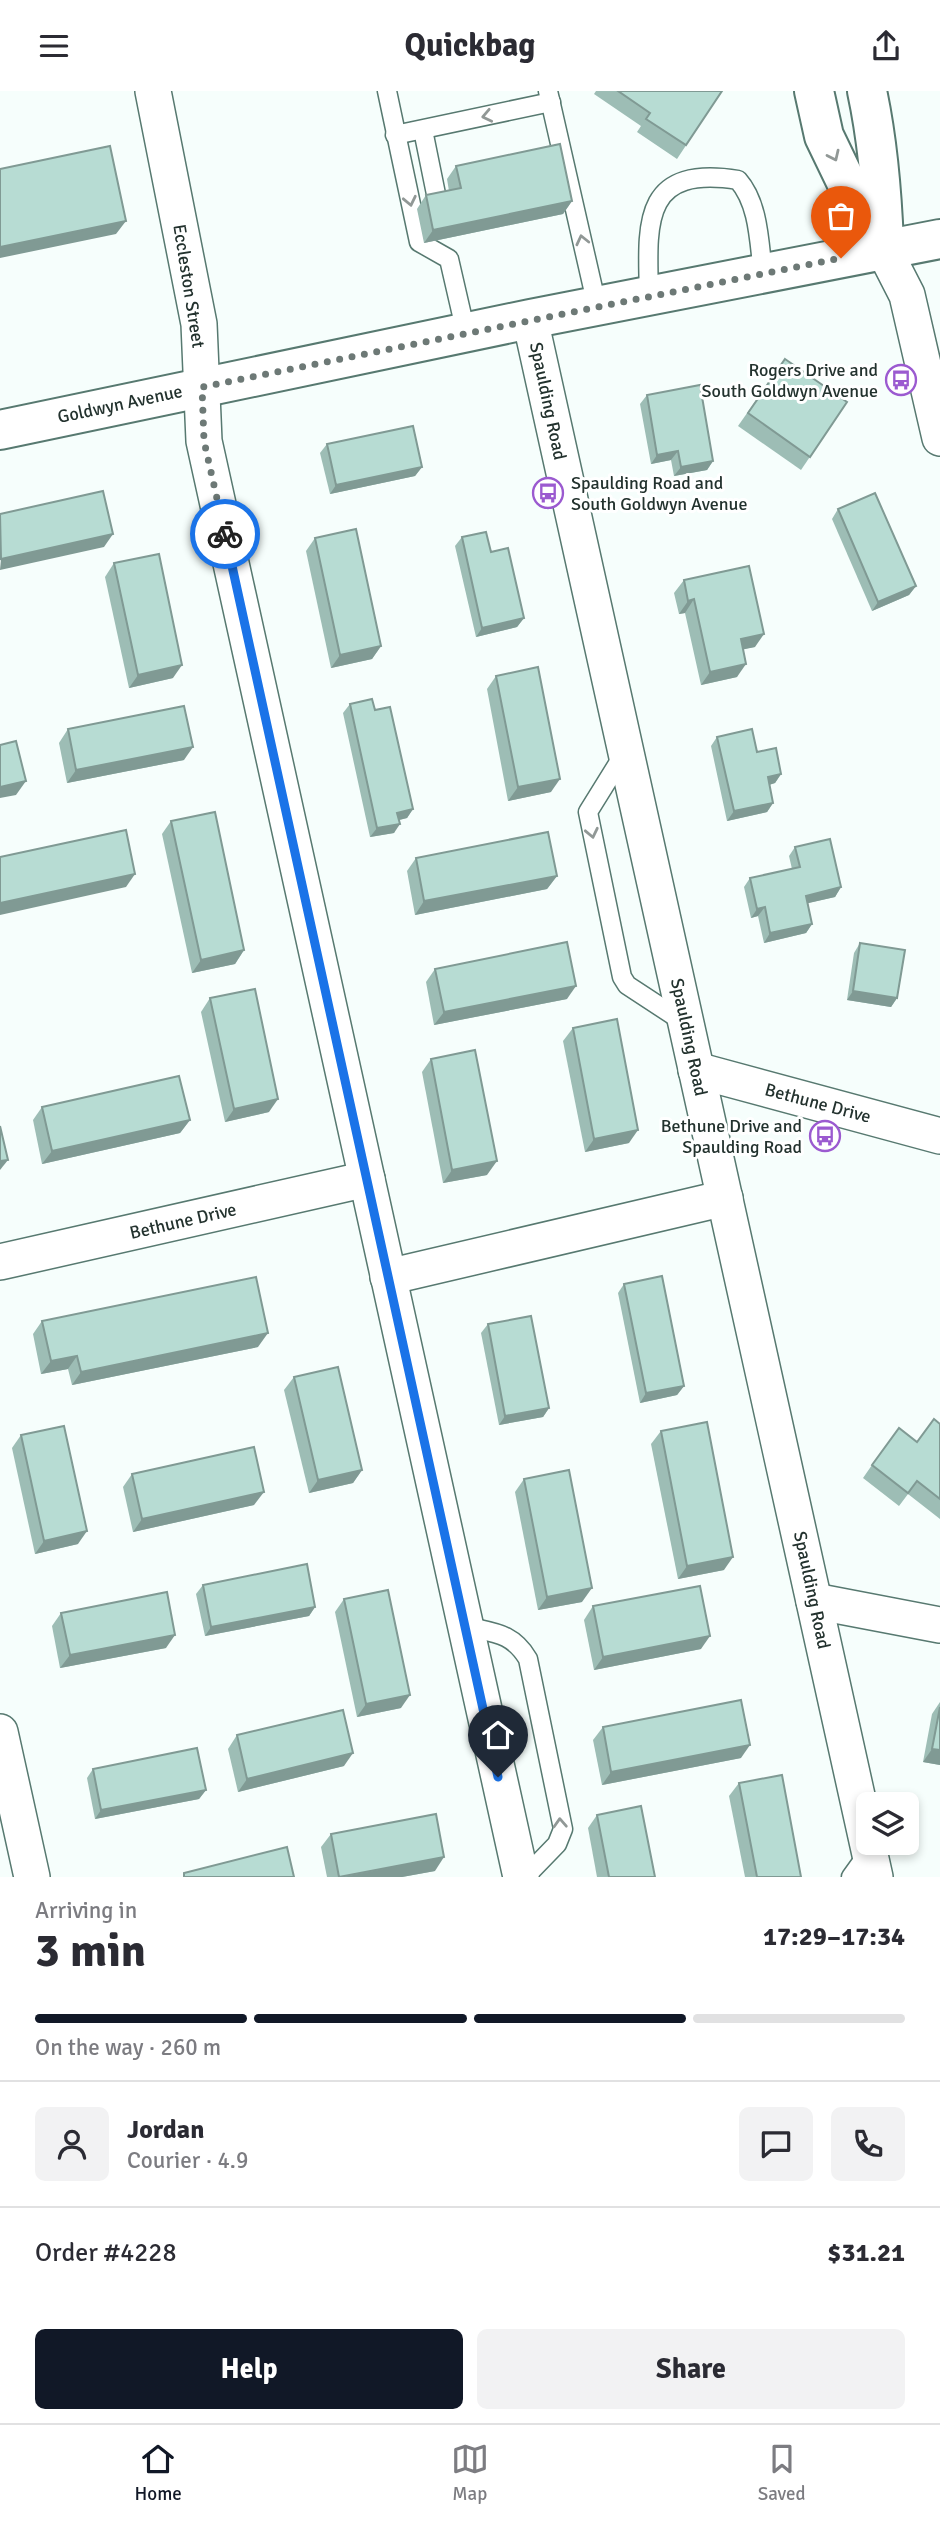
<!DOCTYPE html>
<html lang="en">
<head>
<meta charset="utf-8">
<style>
	:root { --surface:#fff; --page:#f2f2f3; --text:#2b2b33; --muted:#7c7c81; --line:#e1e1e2; --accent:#111827 }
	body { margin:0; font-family:Signika,sans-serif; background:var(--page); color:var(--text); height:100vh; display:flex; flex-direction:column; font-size:26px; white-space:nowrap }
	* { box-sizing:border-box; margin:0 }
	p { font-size:23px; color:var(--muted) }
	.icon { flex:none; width:38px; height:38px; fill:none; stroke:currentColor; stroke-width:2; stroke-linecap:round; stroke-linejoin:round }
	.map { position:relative; height:1786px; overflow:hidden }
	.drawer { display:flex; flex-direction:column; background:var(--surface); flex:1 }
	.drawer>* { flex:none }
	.tools { position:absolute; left:856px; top:1701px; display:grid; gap:14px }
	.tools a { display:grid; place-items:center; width:63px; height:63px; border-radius:10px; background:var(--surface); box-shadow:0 4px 10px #0003; font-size:35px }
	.pin { position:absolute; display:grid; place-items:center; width:60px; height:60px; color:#fff; margin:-72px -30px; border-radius:50% 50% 50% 0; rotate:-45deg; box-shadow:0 0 7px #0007 }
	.pin .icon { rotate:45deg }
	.courier { position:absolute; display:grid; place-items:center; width:70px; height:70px; margin:-35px; border:5px solid #1a73e8; border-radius:50%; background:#fff; color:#222; box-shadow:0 2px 9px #0007 }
	.summary em { font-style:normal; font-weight:700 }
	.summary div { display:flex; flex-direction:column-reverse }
	.summary { display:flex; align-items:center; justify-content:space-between; height:119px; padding:0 35px }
	h1 { font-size:46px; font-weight:700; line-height:52px }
	.bar { display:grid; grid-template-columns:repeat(4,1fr); gap:10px 7px; align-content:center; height:84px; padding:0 35px }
	.bar i { height:9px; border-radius:5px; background:var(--line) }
	.bar .active { background:var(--accent) }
	.bar p { grid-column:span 4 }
	.line { display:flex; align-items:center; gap:18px; padding:0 35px; border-top:2px solid var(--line) }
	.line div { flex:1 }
	.round { display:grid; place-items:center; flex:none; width:74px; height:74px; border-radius:10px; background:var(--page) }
	.action { display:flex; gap:14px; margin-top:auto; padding:14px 35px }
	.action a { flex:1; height:80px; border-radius:10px; background:var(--accent); color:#fff; font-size:28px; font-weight:700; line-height:80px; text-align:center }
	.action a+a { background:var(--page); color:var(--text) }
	header { display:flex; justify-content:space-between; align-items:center; height:91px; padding:0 35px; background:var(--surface); font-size:32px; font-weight:700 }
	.tabs { display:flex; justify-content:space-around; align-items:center; height:98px; border-top:2px solid var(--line); background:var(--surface); font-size:19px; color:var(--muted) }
	.tabs a { display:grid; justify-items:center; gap:4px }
	.tabs .active { color:var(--accent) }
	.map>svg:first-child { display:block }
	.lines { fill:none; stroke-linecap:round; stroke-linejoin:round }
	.service-casing { stroke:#577970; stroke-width:21 }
	.minor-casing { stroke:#577970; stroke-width:38 }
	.tertiary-casing { stroke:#577970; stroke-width:42 }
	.service { stroke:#fff; stroke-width:18 }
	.minor { stroke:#fff; stroke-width:35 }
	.tertiary { stroke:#fff; stroke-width:38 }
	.wall { fill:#9dbdb5 }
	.shaded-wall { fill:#809a94 }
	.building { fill:#b7dcd3; stroke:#809a94; stroke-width:2 }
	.oneway { stroke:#919896 }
	.done { stroke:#6d7976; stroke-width:7; stroke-dasharray:0 12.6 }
	.route { stroke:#1a73e8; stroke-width:9 }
	.labels { text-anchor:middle; stroke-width:6; stroke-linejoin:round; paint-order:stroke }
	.street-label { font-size:18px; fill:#23322e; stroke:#fff }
	.poi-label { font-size:18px; fill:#23322e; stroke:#fff; text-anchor:end }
</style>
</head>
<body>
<header><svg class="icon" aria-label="menu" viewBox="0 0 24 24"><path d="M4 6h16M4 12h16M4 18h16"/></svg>Quickbag<svg class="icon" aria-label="share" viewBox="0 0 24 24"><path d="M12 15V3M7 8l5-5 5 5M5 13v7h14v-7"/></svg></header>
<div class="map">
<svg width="940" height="1786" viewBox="0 0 940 1786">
	<rect width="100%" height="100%" fill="#f6fefc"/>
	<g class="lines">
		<g class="service-casing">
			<g id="service">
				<polyline points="387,0 419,151 449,168 466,242"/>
				<polyline points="548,0 597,215"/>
				<polyline points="423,39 438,113"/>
				<polyline points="395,44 551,11"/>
				<path d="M649 204C647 131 642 74 738 89 759 113 759 151 763 182"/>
				<polyline points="624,663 588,721 622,886 627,894 685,932"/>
				<path d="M465 1535C493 1542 512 1541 528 1568L563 1738 557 1753 525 1786"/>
				<polyline points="851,1786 869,1761"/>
			</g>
		</g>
		<g class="minor-casing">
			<g id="minor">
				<polyline points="153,0 199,233 204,350 521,1786"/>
				<polyline points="884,159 907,204 940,347"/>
				<polyline points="530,228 875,1786"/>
				<polyline points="696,979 940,1045"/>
				<polyline points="0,1171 367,1088"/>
				<polyline points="388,1186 725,1107"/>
				<polyline points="814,1510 940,1534"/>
				<polyline points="0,1641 32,1786"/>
			</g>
		</g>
		<g class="tertiary-casing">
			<g id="tertiary">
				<polyline points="814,0 824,45 852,103 884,159"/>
				<path d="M867 0C878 51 882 101 884 153"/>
				<polyline points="0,339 530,228 940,148"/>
			</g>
		</g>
		<use href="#service" class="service"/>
		<use href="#minor" class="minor"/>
		<use href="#tertiary" class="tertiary"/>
	</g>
	<g class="wall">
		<polygon points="596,0 722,0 677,68 637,41 641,35 594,3"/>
		<polygon points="456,75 572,110 563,123 424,152 417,118 426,104 449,100 447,88"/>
		<polygon points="785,268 847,311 801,379 738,335"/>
		<polygon points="647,304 713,370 707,379 674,385 671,369 651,373 640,313"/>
		<polygon points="327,353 422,376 415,385 330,403 320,362"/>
		<polygon points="838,418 916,495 909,504 872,520 832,428"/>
		<polygon points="462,446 491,461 524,527 517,536 476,546 455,455"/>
		<polygon points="315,447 381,555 372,568 331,577 306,460"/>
		<polygon points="114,472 173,587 129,597 105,486"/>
		<polygon points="684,489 755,556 743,558 737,586 701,594 685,522 679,523 674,502"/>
		<polygon points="496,585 551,701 508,710 487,598"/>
		<polygon points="350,613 375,619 413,718 407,727 399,729 394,742 370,746 343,622"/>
		<polygon points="68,638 184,669 67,692 59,652"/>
		<polygon points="717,646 757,661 781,683 775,692 769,694 773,712 767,721 727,730 711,655"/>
		<polygon points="171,730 244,859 235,873 192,882 162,743"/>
		<polygon points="795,756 841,796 835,806 808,812 812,833 806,842 764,852 758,825 751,827 744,796 750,787 792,778 789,765"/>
		<polygon points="416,767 557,785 547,798 415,824 407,780"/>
		<polygon points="860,852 897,907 891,916 847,909 854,862"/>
		<polygon points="435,878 567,908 434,934 426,891"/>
		<polygon points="210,907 269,1021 225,1031 201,921"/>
		<polygon points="573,937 629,1052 585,1061 563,950"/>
		<polygon points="431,968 487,1084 443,1092 422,981"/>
		<polygon points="42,1016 190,1029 180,1042 42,1073 33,1029"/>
		<polygon points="624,1193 684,1295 677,1304 640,1312 618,1202"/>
		<polygon points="42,1230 258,1256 72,1294 68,1278 41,1283 33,1243"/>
		<polygon points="488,1233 549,1317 543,1326 499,1334 481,1242"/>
		<polygon points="294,1286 362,1379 353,1392 309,1402 284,1299"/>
		<polygon points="940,1333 940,1428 908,1403 899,1415 863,1387 872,1374 917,1351"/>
		<polygon points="661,1340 724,1479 678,1488 651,1353"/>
		<polygon points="21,1344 78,1453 35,1463 12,1357"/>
		<polygon points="132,1383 254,1414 133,1441 123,1396"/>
		<polygon points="524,1388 582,1511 538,1519 515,1401"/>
		<polygon points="203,1494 315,1516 309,1525 205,1545 196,1503"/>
		<polygon points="344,1508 401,1617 357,1626 335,1521"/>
		<polygon points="593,1515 701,1558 594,1579 584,1529"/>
		<polygon points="61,1522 166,1557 60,1577 52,1535"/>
		<polygon points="940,1611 940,1674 923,1671 932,1623"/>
		<polygon points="603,1636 741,1667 602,1694 593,1649"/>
		<polygon points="237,1644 344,1675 238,1701 228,1658"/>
		<polygon points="93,1678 206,1699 199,1708 95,1728 87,1687"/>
		<polygon points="739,1692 801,1786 745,1786 729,1705"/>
		<polygon points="597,1724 655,1786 597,1786 588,1737"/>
		<polygon points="331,1743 435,1780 402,1786 327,1786 321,1756"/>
	</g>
	<g class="shaded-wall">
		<polygon points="572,110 563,123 424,152 433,139"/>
		<polygon points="126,130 116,143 0,167 0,156"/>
		<polygon points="678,360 671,369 651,373 657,364"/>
		<polygon points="713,370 707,379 674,385 681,376"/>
		<polygon points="422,376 415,385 330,403 336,394"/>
		<polygon points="113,443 104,456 0,479 1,468"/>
		<polygon points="916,495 909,504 872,520 878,511"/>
		<polygon points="694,508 685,522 679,523 688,510"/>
		<polygon points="524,527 517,536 476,546 482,537"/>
		<polygon points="764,543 755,556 731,561 741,548"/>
		<polygon points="381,555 372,568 331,577 340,564"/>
		<polygon points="746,573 737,586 701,594 710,581"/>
		<polygon points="182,574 173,587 129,597 138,584"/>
		<polygon points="193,656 184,669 67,692 76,679"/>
		<polygon points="781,683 775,692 762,696 768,686"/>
		<polygon points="560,688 551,701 508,710 518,696"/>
		<polygon points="26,690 16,704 0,707 0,696"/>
		<polygon points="773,712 767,721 727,730 734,720"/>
		<polygon points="413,718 407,727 391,731 397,722"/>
		<polygon points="400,733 394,742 370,746 377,737"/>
		<polygon points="135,783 126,796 0,824 0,812"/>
		<polygon points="557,785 547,798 415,824 424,810"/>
		<polygon points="841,796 835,806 800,814 806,805"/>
		<polygon points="765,816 758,825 751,827 757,818"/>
		<polygon points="812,833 806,842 764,852 770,842"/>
		<polygon points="244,859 235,873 192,882 201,869"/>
		<polygon points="576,895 567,908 434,934 444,921"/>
		<polygon points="853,900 897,907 891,916 847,909"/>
		<polygon points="278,1008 269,1021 225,1031 234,1018"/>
		<polygon points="190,1029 180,1042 42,1073 52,1060"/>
		<polygon points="638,1039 629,1052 585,1061 594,1048"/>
		<polygon points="8,1069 0,1079 0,1070"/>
		<polygon points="497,1070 487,1084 443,1092 452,1079"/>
		<polygon points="268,1242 258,1256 72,1294 81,1281"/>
		<polygon points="77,1265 68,1278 41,1283 51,1270"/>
		<polygon points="684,1295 677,1304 640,1312 646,1302"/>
		<polygon points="549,1317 543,1326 499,1334 505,1325"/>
		<polygon points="362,1379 353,1392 309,1402 318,1389"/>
		<polygon points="264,1401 254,1414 133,1441 142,1428"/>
		<polygon points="87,1440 78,1453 35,1463 44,1450"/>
		<polygon points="733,1466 724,1479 678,1488 687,1475"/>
		<polygon points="592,1497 582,1511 538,1519 547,1506"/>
		<polygon points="315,1516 309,1525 205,1545 211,1536"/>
		<polygon points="175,1544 166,1557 60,1577 70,1564"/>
		<polygon points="710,1545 701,1558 594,1579 603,1566"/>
		<polygon points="410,1604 401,1617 357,1626 366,1613"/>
		<polygon points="750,1654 741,1667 602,1694 611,1681"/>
		<polygon points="932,1658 940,1659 940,1674 923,1671"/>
		<polygon points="353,1662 344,1675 238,1701 247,1688"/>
		<polygon points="206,1699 199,1708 95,1728 101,1719"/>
		<polygon points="444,1766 435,1780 402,1786 343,1786"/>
	</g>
	<g class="building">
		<polygon points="618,0 722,0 686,54 646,28 650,22"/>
		<polygon points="560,53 572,110 433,139 426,104 461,97 456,75"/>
		<polygon points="110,55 126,130 0,156 0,78"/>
		<polygon points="785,268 847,311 810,366 748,322"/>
		<polygon points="700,294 713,370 681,376 678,360 657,364 647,304"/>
		<polygon points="413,335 422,376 336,394 327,353"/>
		<polygon points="103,400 113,443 1,468 0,423"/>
		<polygon points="875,402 916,495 878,511 838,418"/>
		<polygon points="356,438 381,555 340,564 315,447"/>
		<polygon points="486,441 491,461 508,457 524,527 482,537 462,446"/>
		<polygon points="159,463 182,574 138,584 114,472"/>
		<polygon points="749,475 764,543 741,548 746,573 710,581 694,508 688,510 684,489"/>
		<polygon points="538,576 560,688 518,696 496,585"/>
		<polygon points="372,608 375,619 390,616 413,718 397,722 400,733 377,737 350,613"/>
		<polygon points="184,615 193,656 76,679 68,638"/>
		<polygon points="752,638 757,661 776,657 781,683 768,686 773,712 734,720 717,646"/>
		<polygon points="16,650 26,690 0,696 0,654"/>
		<polygon points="215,721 244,859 201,869 171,730"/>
		<polygon points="126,739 135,783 0,812 0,766"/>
		<polygon points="548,741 557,785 424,810 416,767"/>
		<polygon points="830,748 841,796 806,805 812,833 770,842 765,816 757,818 750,787 800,776 795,756"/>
		<polygon points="567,851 576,895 444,921 435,878"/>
		<polygon points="860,852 905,859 897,907 853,900"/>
		<polygon points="255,898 278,1008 234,1018 210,907"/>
		<polygon points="617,928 638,1039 594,1048 573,937"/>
		<polygon points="475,959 497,1070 452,1079 431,968"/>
		<polygon points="179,985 190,1029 52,1060 42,1016"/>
		<polygon points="0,1035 8,1069 0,1070"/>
		<polygon points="662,1185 684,1295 646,1302 624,1193"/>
		<polygon points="256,1186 268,1242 81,1281 77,1265 51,1270 42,1230"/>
		<polygon points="531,1225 549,1317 505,1325 488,1233"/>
		<polygon points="338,1276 362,1379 318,1389 294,1286"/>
		<polygon points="934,1328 940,1333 940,1408 917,1390 908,1402 872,1374 899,1337 917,1351"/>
		<polygon points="707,1331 733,1466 687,1475 661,1340"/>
		<polygon points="64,1335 87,1440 44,1450 21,1344"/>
		<polygon points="254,1356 264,1401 142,1428 132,1383"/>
		<polygon points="569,1379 592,1497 547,1506 524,1388"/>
		<polygon points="307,1473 315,1516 211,1536 203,1494"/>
		<polygon points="700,1495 710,1545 603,1566 593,1515"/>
		<polygon points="388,1499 410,1604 366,1613 344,1508"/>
		<polygon points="167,1501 175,1544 70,1564 61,1522"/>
		<polygon points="741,1609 750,1654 611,1681 603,1636"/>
		<polygon points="940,1616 940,1659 932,1658"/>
		<polygon points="343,1619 353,1662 247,1688 237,1644"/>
		<polygon points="197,1657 206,1699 101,1719 93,1678"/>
		<polygon points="782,1684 801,1786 757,1786 739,1692"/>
		<polygon points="641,1715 655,1786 609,1786 597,1724"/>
		<polygon points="436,1723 444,1766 339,1786 331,1743"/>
		<polygon points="287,1756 294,1786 184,1786 184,1782"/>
	</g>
	<defs><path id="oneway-chevron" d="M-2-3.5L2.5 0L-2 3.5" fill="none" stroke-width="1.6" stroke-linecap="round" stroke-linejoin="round" transform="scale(1.75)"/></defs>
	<g class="oneway">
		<use href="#oneway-chevron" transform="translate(487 25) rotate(168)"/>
		<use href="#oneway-chevron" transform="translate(834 65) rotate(65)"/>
		<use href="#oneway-chevron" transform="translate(410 110) rotate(78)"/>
		<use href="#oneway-chevron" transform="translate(582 149) rotate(-103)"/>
		<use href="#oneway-chevron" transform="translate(592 742) rotate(78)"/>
		<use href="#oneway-chevron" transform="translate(560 1732) rotate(-93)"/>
	</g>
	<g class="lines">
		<polyline class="done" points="225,443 204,350 202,296 841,167"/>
		<polyline class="route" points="225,443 498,1686"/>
	</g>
	<defs>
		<g id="bus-ring" transform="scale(1.575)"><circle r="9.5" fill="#fff" stroke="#9b5ad0" stroke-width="1.5"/><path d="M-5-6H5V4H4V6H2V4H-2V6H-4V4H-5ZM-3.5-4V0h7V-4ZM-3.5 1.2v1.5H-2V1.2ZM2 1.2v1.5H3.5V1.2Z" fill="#9b5ad0"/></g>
	</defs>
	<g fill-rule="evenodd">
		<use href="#bus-ring" x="901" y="289"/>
		<use href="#bus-ring" x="548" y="402"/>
		<use href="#bus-ring" x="825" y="1045"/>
	</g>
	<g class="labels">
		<g class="street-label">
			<text transform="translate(189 195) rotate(81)" y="6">Eccleston Street</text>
			<text transform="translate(548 310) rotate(78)" y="6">Spaulding Road</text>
			<text transform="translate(120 313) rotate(-12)" y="6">Goldwyn Avenue</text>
			<text transform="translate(689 946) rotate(78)" y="6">Spaulding Road</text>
			<text transform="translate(818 1012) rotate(15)" y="6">Bethune Drive</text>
			<text transform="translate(183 1130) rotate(-13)" y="6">Bethune Drive</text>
			<text transform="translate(812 1499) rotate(78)" y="6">Spaulding Road</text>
		</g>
		<g class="poi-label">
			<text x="878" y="285">Rogers Drive and<tspan x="878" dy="21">South Goldwyn Avenue</tspan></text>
			<text x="571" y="398" text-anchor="start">Spaulding Road and<tspan x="571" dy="21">South Goldwyn Avenue</tspan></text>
			<text x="802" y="1041">Bethune Drive and<tspan x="802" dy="21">Spaulding Road</tspan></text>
		</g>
	</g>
</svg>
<div class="tools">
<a><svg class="icon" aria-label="layers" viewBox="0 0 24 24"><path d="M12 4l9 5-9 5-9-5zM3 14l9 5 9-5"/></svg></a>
</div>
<div class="pin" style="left:841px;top:167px;background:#ea580c"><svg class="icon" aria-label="bag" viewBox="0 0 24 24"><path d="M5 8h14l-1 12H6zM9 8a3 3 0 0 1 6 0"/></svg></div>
<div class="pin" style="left:498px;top:1686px;background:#1f2937"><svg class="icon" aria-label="home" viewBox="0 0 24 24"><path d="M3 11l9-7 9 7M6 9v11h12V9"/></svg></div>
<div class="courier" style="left:225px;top:443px"><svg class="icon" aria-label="bike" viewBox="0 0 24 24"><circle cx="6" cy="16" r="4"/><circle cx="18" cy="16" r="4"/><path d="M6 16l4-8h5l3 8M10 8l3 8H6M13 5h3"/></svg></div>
</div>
<section class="drawer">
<div class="summary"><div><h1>3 min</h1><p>Arriving in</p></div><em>17:29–17:34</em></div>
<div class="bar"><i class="active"></i><i class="active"></i><i class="active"></i><i></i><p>On the way · 260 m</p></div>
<div class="line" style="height:126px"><a class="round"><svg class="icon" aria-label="person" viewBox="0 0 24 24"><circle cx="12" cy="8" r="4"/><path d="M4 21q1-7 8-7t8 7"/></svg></a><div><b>Jordan</b><p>Courier · 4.9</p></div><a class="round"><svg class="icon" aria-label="chat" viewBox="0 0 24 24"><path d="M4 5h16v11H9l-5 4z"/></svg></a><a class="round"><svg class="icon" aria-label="phone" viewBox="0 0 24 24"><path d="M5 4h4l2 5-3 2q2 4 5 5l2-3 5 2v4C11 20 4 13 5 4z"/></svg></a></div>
<div class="line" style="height:91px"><div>Order #4228</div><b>$31.21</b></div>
<div class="action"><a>Help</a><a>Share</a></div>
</section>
<nav class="tabs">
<a class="active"><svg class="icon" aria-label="home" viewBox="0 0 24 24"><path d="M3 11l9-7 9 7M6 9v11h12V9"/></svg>Home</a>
<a><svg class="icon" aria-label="map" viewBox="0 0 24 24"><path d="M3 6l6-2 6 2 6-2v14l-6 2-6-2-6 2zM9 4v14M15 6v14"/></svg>Map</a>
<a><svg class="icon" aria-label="saved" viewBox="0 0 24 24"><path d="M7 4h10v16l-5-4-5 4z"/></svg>Saved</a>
</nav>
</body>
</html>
